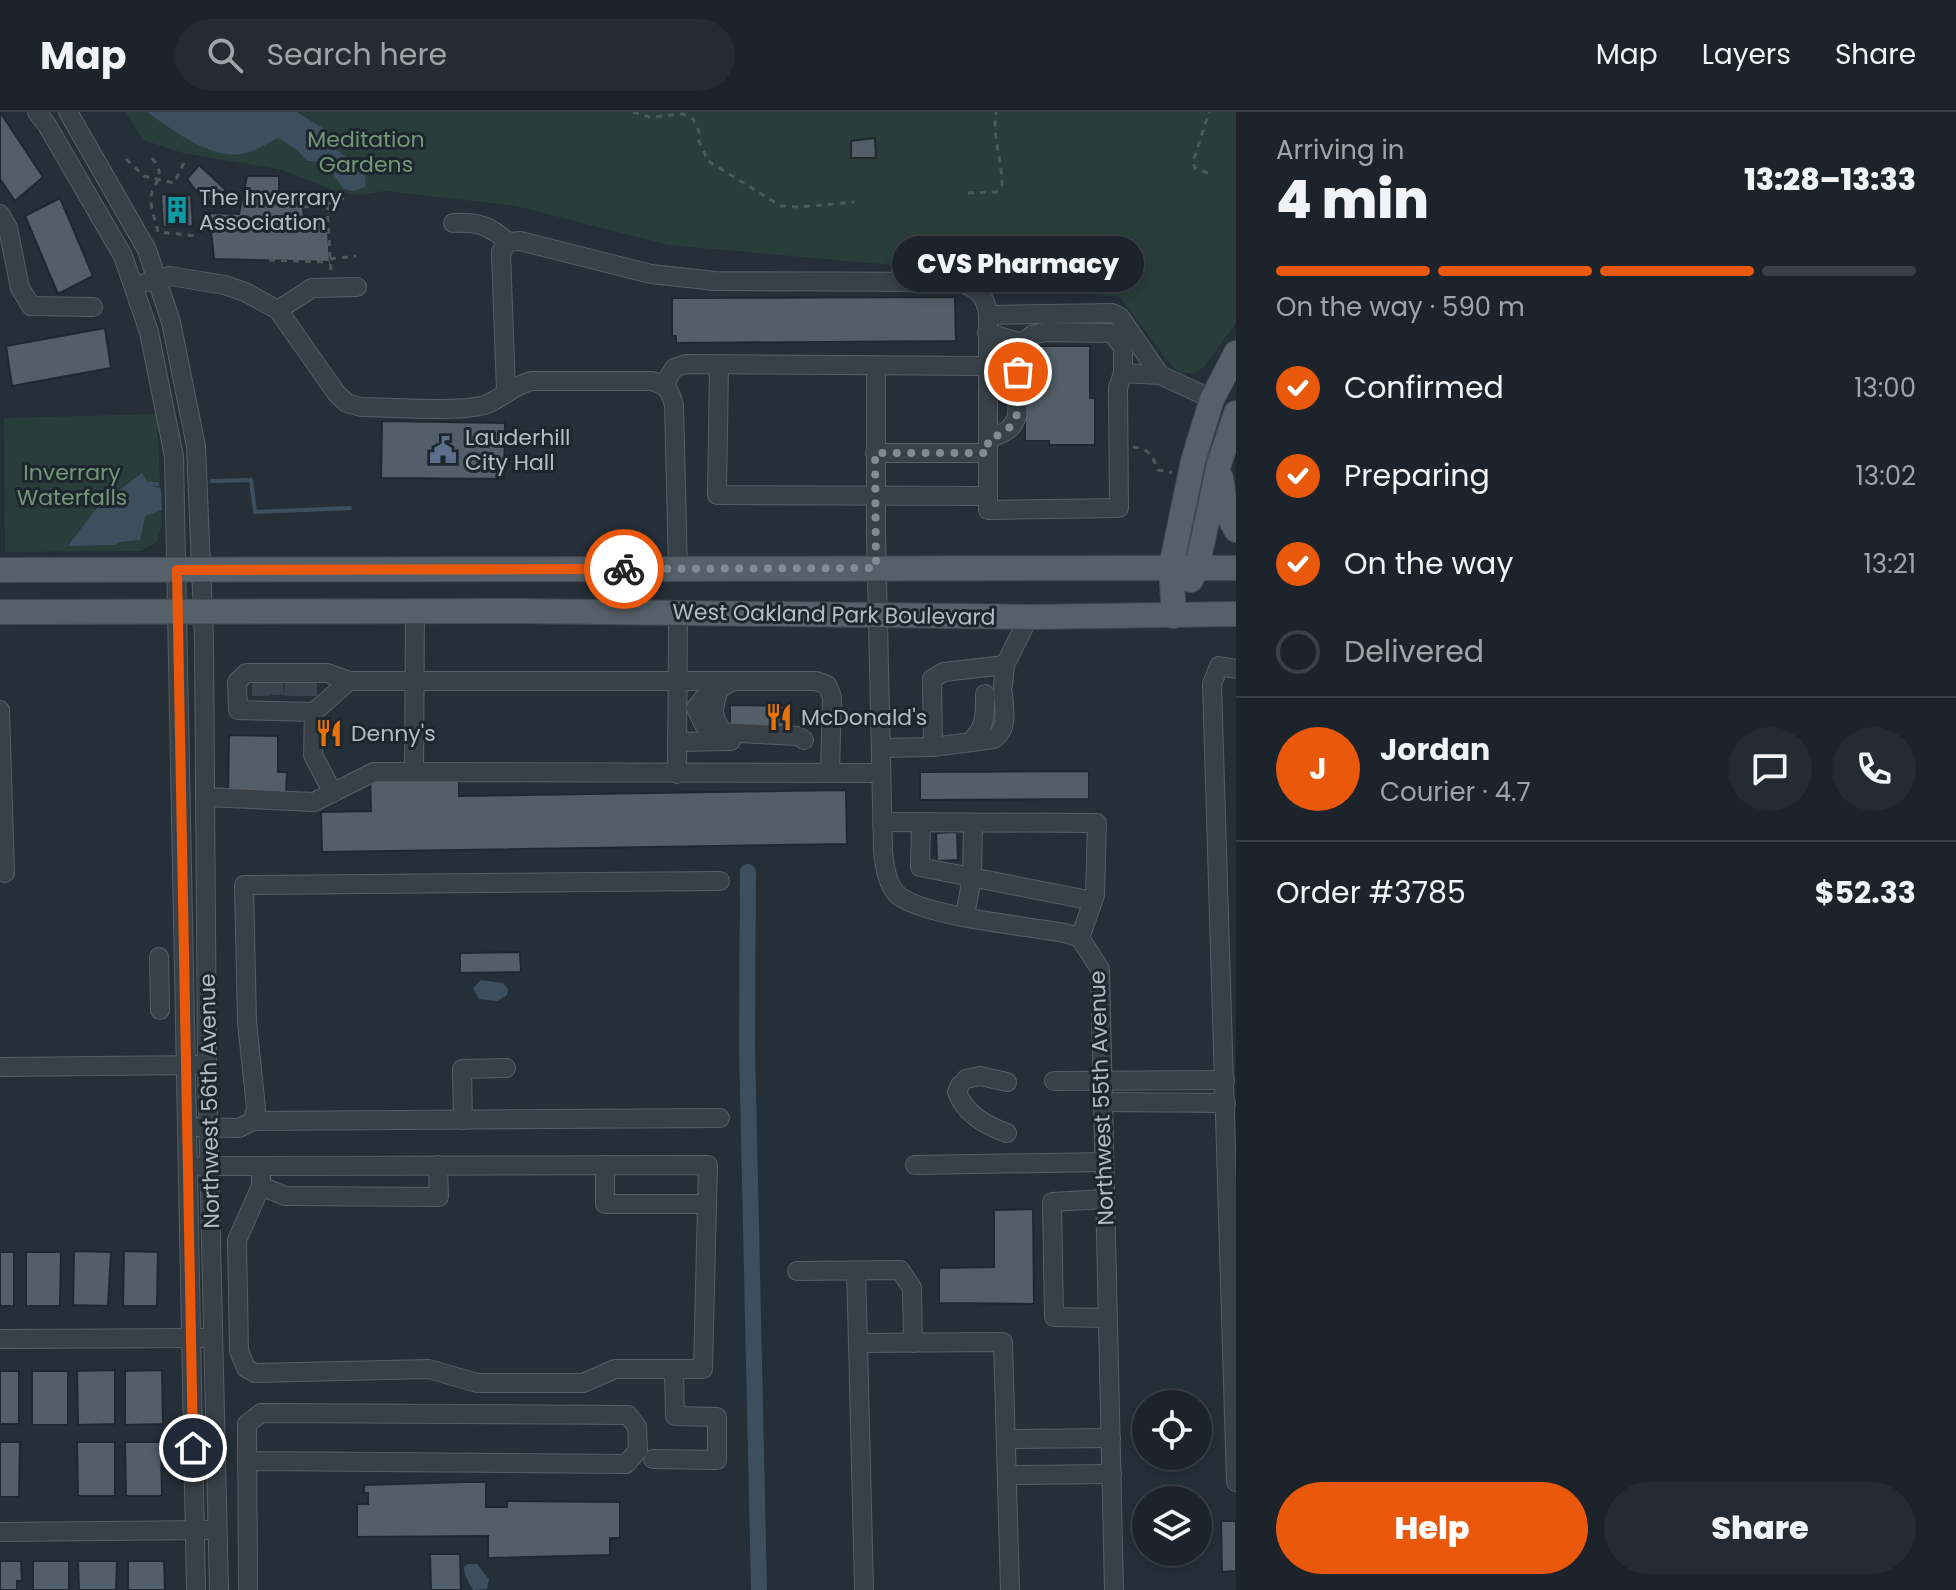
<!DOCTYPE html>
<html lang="en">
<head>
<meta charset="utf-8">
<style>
	:root { --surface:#1c232a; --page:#252b32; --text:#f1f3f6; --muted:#a0a4a8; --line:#3a4047; --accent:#ea580c }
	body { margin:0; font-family:Poppins,sans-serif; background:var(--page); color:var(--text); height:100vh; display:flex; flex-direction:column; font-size:30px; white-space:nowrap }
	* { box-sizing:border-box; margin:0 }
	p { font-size:26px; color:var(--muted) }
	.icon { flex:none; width:44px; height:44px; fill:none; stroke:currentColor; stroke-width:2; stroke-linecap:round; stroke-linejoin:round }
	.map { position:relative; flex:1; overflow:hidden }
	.side { display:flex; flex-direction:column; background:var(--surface); width:720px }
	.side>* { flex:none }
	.buttons { position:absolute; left:1132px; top:1278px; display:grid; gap:16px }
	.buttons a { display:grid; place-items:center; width:80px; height:80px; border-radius:50%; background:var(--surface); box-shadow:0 4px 12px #0003,0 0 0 2px var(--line); font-size:40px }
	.pin { position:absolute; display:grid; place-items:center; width:68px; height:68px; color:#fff; margin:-34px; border:4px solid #fff; border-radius:50%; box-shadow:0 2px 8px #0007 }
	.courier { position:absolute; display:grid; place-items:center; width:80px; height:80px; margin:-40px; border:6px solid #ea580c; border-radius:50%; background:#fff; color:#222; box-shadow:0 2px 10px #0007 }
	.bubble { position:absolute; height:56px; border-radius:28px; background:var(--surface); box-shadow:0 4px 12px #0003,0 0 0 2px var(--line); font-size:26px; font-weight:800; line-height:56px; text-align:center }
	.summary em { font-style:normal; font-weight:800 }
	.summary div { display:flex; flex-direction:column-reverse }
	.summary { display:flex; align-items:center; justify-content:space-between; height:136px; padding:0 40px }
	h1 { font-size:52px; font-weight:800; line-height:60px }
	.bar { display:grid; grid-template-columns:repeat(4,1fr); gap:12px 8px; align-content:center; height:96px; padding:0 40px }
	.bar i { height:10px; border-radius:6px; background:var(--line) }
	.bar .active { background:var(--accent) }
	.bar p { grid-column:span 4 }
	.line { display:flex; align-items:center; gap:20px; padding:0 40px; border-top:2px solid var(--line) }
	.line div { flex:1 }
	.round { display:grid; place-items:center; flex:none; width:84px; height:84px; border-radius:42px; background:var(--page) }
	ol { padding:0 40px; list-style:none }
	li { display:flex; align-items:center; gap:24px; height:88px }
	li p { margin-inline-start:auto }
	li .icon { padding:8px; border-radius:50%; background:var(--accent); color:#fff; stroke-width:4 }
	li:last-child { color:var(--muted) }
	li i { width:44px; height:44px; border:4px solid var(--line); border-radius:50% }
	.cta { display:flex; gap:16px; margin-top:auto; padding:16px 40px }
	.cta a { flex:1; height:92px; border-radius:48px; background:var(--accent); color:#fff; font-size:32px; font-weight:800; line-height:92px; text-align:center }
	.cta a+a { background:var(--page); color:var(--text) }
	header { display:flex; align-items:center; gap:48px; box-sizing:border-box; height:112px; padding:0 40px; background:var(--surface); border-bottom:2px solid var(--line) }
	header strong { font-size:38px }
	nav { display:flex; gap:44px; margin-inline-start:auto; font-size:28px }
	.search { width:560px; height:72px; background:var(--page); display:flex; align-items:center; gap:20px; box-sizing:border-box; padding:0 28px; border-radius:44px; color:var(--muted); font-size:30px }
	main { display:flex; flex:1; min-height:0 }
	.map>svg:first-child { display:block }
	.green { fill:#293d3b }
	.water { fill:#3c4f5f }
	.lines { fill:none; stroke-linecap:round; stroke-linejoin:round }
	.stream { stroke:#3c4f5f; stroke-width:4 }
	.canal { stroke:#3c4f5f; stroke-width:16 }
	.building { fill:#525e68; stroke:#1f282f; stroke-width:2 }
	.minor-tunnel { stroke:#3a444d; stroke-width:18; stroke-dasharray:18 9; stroke-linecap:butt }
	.minor-casing { stroke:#565f66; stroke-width:20 }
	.major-casing { stroke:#414a51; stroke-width:26 }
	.path { stroke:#485a59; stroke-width:3; stroke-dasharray:6 6; stroke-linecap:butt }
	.minor { stroke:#384148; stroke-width:18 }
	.major { stroke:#566068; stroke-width:24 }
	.done { stroke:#818b93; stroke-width:8; stroke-dasharray:0 14.4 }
	.route { stroke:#ea580c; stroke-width:10 }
	.labels { text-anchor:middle; stroke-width:6; stroke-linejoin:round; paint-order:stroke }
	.park-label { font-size:22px; fill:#749778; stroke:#1d262d }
	.poi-label { font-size:22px; fill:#b3bcc4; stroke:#1d262d; text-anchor:start }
	.street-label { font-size:22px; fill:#b3bcc4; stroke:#1d262d }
</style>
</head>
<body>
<header>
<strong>Map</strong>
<div class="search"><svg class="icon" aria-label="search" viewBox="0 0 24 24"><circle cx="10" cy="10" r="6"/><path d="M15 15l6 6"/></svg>Search here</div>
<nav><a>Map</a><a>Layers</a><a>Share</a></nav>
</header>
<main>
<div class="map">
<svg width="1236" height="1478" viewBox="0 0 1236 1478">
	<rect width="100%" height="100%" fill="#252f38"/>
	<g class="green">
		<polygon points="125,0 1236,0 1236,211 1204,255 1195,261 1180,261 1170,252 1120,185 1027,174 980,161 668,133 516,94 385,79 361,83 340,81 282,58 183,41 143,28"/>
		<polygon points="157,302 162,412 157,430 141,439 5,440 4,306"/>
	</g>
	<g class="water">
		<path d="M147 0H297L329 20 336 37 366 61 365 75 354 79 344 77 324 50 307 49 296 37 278 26C269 30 259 37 250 40 215 52 173 18 147 0Z"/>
		<polygon points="142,361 149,372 161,377 162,398 145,404 140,428 120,430 114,433 68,434 98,394"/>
		<polygon points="481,868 503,871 508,877 507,883 497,889 479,887 473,876"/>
		<polygon points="468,1452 477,1452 489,1467 487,1477 473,1478 465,1463 464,1455"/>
	</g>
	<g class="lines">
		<g class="stream">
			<polyline points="212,369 251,368 255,400 350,396"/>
			<polyline points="147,372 157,372"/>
		</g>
		<polyline class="canal" points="748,760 747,933 759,1478"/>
	</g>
	<g class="building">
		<polygon points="0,0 43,65 15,89 0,67"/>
		<polygon points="875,26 876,46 851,46 851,29"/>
		<polygon points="199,53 226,78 206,91 187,67"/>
		<polygon points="247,64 279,64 279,83 302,83 304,106 327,104 330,150 214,147 209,101 239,102"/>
		<polygon points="161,82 191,83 193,114 163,115"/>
		<polygon points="60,86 93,164 58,182 25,104"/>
		<polygon points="955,185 956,229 676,231 676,224 672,224 672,186"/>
		<polygon points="105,216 111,256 12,274 6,234"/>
		<polygon points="1025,234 1090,234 1090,286 1095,286 1095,333 1049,333 1049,329 1025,329"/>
		<polygon points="382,309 505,311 504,367 381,366"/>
		<polygon points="730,593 789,594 789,617 730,617"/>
		<polygon points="229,623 278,624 278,660 287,660 286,681 228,680"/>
		<polygon points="1089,659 1089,687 920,688 920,660"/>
		<polygon points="459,666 459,684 846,678 847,732 322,740 321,700 371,699 370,667"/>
		<polygon points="957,720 958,748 937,749 936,721"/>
		<polygon points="520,840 521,860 460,861 460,841"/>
		<polygon points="1033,1097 1034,1192 939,1191 939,1156 994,1155 994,1098"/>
		<polygon points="74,1139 111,1140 108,1194 73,1193"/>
		<polygon points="124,1139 158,1140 157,1194 123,1194"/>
		<rect x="0" y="1140" width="14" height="54"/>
		<polygon points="26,1140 61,1140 60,1194 26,1194"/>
		<polygon points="115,1258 115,1312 78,1313 77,1259"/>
		<polygon points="162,1258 163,1312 125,1313 125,1259"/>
		<rect x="0" y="1259" width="19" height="53"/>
		<rect x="32" y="1259" width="36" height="54"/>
		<polygon points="0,1330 20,1330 19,1385 0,1385"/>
		<polygon points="77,1330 115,1330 115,1384 78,1384"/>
		<polygon points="125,1330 161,1330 162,1384 126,1384"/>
		<polygon points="466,1370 486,1370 486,1395 507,1395 507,1389 620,1390 620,1426 610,1426 610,1443 488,1446 488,1424 357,1425 357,1392 368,1392 368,1381 364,1381 364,1373"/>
		<polygon points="1221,1409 1236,1409 1236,1459 1222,1460"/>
		<polygon points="430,1442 460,1442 461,1478 431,1478"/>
		<polygon points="0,1449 21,1449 22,1469 17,1469 17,1478 0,1478"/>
		<rect x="33" y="1449" width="36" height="29"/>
		<polygon points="78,1449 117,1449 116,1478 79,1478"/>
		<polygon points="128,1449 164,1449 165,1478 128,1478"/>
	</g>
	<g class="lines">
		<g class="minor-tunnel">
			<polyline points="274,568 275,583"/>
			<polyline points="261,569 261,584"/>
			<polyline points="308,569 308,584"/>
			<polyline points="293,584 294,569"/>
		</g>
		<g class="minor-casing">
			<g id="minor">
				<polyline points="37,0 47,13 123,144 149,220 174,344 196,1478"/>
				<polyline points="68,0 147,138 171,210 196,334 204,527 207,953 219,1478"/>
				<polyline points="0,102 8,116 20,176 31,194 93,195"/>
				<path d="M453 111C478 110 489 113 508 130"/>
				<path d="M147 170 170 164 225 173 245 180 278 198 337 282 347 291 361 295C388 295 465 301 487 292 504 285 514 273 532 269H652C667 274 670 278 674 293L678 457"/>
				<polyline points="278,198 312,176 357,175"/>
				<polyline points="987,221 1023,231"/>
				<polyline points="719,253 717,383 988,384"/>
				<path d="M876 254V419L883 738C884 752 887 774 899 784 927 805 1027 814 1065 821L1080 826 1100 857 1114 1478"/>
				<polyline points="1160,263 1123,261 1118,276 1119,396 988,398 988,203 1112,201 1120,205 1160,263 1212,287"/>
				<polyline points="664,273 674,256 686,252 987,254"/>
				<path d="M506 279 501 140 508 130 520 129 651 162 715 169 955 170C975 174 986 182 988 203"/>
				<path d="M988 327C1002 322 1012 319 1017 304L1019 239 1023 231 1032 223 1045 220 1112 221 1123 235V261"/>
				<polyline points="875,341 988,341"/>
				<polyline points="1236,557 1219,554 1212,572 1236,1370"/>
				<polyline points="349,569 314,600 238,598 237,570 246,561 327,561 349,569 816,569 827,573 832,585 830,660"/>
				<polyline points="731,570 703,587 696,596 704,613 716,620 798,624 804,628"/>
				<polyline points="1003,573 1005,553 1029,505"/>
				<path d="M719 577C713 595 711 605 723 620"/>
				<polyline points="0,598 5,761"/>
				<polyline points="314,600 313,643 333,681"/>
				<polyline points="677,630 731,629"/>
				<path d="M970 630C986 616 985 602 985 582"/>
				<path d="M933 635 994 627C1009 616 1004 598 1003 581"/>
				<polyline points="881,636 933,635 932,567 944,560 1005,553"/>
				<polyline points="414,660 415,501"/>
				<polyline points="677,662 678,501"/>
				<polyline points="205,685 314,690 374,660 881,661"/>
				<polyline points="882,710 1097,711 1095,783 1080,826"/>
				<polyline points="921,710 920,755 1093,789"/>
				<polyline points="965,804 972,765 973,711"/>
				<polyline points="159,845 160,898"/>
				<polyline points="0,955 197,953"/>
				<polyline points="966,967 980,964 1007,970"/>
				<polyline points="1054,969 1225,968"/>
				<path d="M960 973 957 980C965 1002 987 1014 1007 1021"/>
				<polyline points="1103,990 1226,991"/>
				<polyline points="463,1008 462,957 506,956"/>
				<polyline points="253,1009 720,1006"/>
				<polyline points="197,1015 239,1016 253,1009 256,996 247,910 244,773 720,769"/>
				<polyline points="605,1053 605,1092 707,1092"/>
				<polyline points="915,1053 1104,1050"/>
				<polyline points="200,1054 209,1054 708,1053 703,1257 615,1257 583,1271 477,1271 429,1257 255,1261 246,1256 239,1239 237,1128 261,1074 261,1054"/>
				<polyline points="261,1074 285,1084 439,1085 438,1053"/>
				<polyline points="1105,1087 1052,1090 1054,1205 1108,1206"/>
				<polyline points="797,1159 900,1158 912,1176 913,1231"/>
				<polyline points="856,1159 858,1231"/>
				<polyline points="0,1227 202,1226"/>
				<polyline points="1006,1327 1111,1326"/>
				<polyline points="653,1347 717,1348 717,1305 675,1304 674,1257"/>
				<polyline points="247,1349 626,1352 638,1338 637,1315 628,1303 261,1301 247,1312 248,1478"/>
				<polyline points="1007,1363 1112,1362"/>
				<polyline points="0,1420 207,1418"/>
				<polyline points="864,1478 858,1231 1003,1230 1010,1478"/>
			</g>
		</g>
		<g class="major-casing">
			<g id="major">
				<polyline points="1221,366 1226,399 1236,418"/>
				<polyline points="0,458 1236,456"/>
				<polyline points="1191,468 1197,456 1219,352 1236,301"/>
				<polyline points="0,500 520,499 1029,505 1236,502"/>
				<polyline points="1174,504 1171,455 1193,349 1212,287 1236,241"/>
			</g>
		</g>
		<g class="path">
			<polyline points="633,0 650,5 683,2 693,7 699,19 699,29 708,49 781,94 800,95 854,90"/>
			<path d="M152 46C169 67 151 69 151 88 151 98 156 110 158 120L198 124"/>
			<polyline points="126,47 144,64 174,71 185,49"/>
			<polyline points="1208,61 1195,56 1193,50 1209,0"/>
			<path d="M968 81 996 80 1002 73C1002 48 992 24 996 0"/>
			<polyline points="327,92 331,159"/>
			<polyline points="303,95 327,92 346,85"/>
			<polyline points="330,147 356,144"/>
			<polyline points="269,148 330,150"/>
			<path d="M1133 335C1149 336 1153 345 1158 358L1172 361"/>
		</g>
		<use href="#minor" class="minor"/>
		<use href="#major" class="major"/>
	</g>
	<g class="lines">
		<path class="done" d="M624 457 876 456 875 341H988V327C1026 315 1017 295 1018 260"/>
		<polyline class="route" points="193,1336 177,458 624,457"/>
	</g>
	<defs>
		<g id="building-bare" transform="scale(2.16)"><path d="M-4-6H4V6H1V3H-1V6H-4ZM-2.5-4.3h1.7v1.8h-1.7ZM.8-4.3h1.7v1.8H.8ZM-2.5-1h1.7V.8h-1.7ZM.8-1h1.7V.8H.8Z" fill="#0f9aa8" stroke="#1d262d" stroke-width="2.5" paint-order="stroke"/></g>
		<g id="civic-bare" transform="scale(2.16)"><path d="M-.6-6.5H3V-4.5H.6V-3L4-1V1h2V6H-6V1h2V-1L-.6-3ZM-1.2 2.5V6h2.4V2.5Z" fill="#5c6f8a" stroke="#1d262d" stroke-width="2.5" paint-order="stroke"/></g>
		<g id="restaurant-bare" transform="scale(2.16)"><path d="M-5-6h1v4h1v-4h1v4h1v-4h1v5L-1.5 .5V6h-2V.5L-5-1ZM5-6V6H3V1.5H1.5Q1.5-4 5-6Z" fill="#e8710a" stroke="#1d262d" stroke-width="2.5" paint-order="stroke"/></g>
	</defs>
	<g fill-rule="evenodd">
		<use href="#building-bare" x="177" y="98"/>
		<use href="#civic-bare" x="443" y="338"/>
		<use href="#restaurant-bare" x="779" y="605"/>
		<use href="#restaurant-bare" x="329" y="621"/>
	</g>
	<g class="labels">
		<g class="park-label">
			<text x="366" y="35">Meditation<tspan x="366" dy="25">Gardens</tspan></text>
			<text x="72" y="368">Inverrary<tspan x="72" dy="25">Waterfalls</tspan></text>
		</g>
		<g class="poi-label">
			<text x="199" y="93">The Inverrary<tspan x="199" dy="25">Association</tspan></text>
			<text x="465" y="333">Lauderhill<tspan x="465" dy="25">City Hall</tspan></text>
			<text x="801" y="613">McDonald's</text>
			<text x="351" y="629">Denny's</text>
		</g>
		<g class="street-label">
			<text transform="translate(834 502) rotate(1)" y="8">West Oakland Park Boulevard</text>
			<text transform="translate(1101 986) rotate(-92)" y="8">Northwest 55th Avenue</text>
			<text transform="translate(209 989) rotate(-91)" y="8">Northwest 56th Avenue</text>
		</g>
	</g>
</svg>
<div class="buttons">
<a><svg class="icon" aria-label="locate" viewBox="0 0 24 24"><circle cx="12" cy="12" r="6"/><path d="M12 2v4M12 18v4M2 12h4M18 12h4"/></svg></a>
<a><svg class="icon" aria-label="layers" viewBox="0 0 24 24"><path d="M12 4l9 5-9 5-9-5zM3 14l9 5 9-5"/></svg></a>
</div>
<div class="pin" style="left:1018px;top:260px;background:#ea580c"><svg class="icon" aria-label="bag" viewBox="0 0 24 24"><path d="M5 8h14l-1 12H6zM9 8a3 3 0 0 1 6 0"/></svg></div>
<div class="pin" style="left:193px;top:1336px;background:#1f2937"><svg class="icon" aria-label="home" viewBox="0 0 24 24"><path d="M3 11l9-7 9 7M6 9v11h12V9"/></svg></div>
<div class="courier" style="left:624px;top:457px"><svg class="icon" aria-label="bike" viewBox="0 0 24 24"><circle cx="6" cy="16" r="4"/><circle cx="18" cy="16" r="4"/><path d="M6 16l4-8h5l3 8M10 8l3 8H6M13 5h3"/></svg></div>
<div class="bubble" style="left:892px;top:124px;width:252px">CVS Pharmacy</div>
</div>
<section class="side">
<div class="summary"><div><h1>4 min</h1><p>Arriving in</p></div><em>13:28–13:33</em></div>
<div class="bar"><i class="active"></i><i class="active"></i><i class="active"></i><i></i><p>On the way · 590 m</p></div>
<ol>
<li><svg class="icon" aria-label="check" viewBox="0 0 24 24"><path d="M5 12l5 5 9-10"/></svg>Confirmed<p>13:00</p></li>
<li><svg class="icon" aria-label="check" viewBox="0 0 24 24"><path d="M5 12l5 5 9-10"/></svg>Preparing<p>13:02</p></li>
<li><svg class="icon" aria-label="check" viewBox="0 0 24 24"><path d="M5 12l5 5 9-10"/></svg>On the way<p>13:21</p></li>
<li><i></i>Delivered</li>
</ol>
<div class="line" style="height:144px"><b class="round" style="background:var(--accent);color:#fff">J</b><div><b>Jordan</b><p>Courier · 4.7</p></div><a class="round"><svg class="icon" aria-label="chat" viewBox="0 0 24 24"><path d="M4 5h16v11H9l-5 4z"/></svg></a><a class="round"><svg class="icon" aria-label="phone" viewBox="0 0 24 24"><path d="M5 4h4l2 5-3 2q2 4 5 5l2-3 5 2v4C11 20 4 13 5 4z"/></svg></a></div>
<div class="line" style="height:104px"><div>Order #3785</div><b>$52.33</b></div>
<div class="cta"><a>Help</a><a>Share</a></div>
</section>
</main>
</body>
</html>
